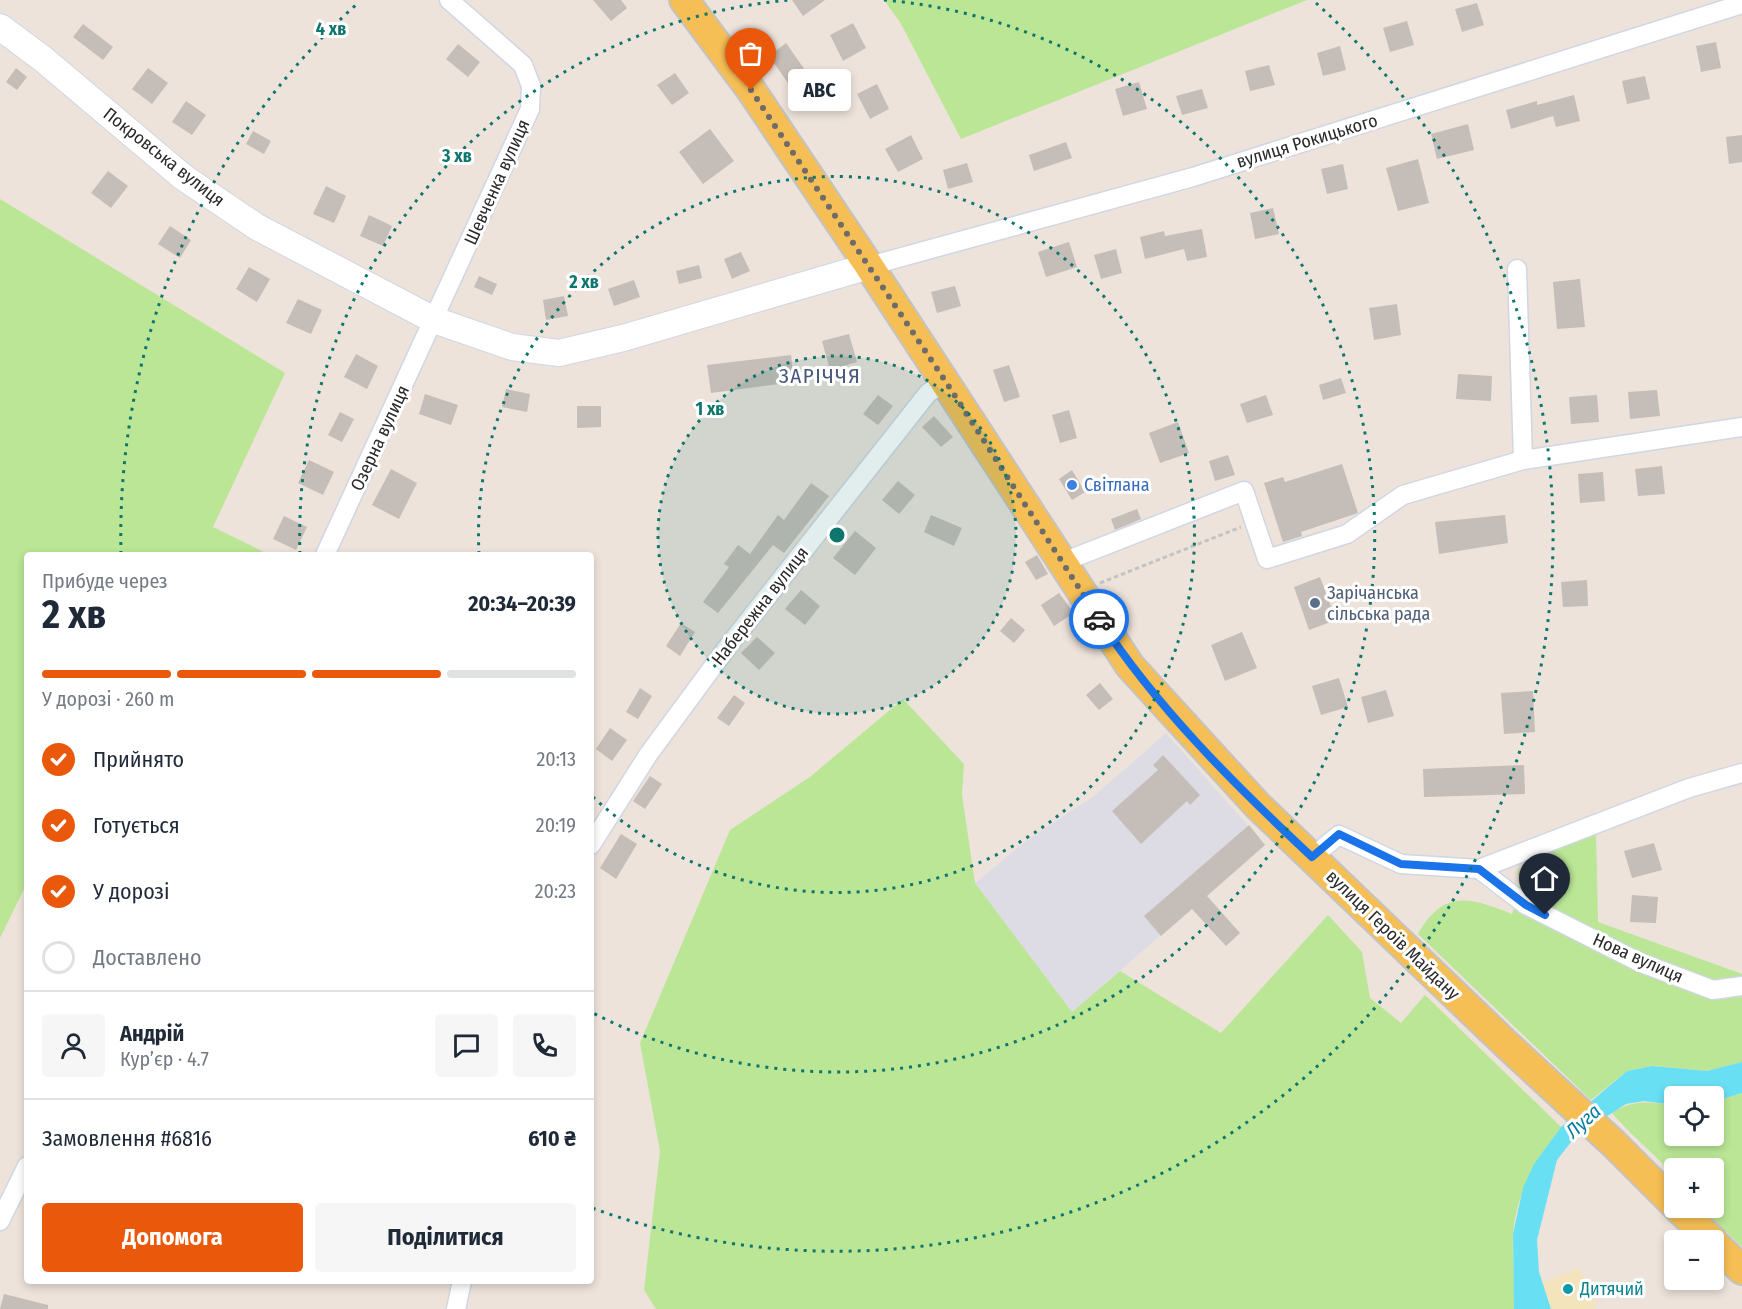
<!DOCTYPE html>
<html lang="uk">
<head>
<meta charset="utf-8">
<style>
	:root { --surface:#fff; --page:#f6f6f7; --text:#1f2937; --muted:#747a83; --line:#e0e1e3; --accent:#ea580c }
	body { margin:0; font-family:"Fira Sans Condensed",sans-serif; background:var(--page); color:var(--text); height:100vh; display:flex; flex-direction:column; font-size:22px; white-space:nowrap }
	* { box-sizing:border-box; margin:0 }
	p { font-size:20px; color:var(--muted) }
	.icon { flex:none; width:33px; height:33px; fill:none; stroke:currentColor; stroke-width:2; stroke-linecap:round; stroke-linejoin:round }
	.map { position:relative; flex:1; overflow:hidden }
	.panel { position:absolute; left:24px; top:552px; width:570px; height:732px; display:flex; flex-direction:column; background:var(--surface); border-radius:6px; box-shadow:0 3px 9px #0003 }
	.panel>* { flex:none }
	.fabs { position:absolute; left:1664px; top:1086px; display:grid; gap:12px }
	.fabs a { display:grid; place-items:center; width:60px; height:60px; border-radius:6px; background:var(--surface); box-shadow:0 3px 9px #0003; font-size:30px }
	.pin { position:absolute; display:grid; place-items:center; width:51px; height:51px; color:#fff; margin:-62px -26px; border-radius:50% 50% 50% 0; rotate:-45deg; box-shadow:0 0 6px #0007 }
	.pin .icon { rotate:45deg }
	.courier { position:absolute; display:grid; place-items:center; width:60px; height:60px; margin:-30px; border:4px solid #1a73e8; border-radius:50%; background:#fff; color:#222; box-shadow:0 2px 8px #0007 }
	.bubble { position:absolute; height:42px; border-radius:6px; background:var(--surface); box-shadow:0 3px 9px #0003; font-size:20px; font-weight:700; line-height:42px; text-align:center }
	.head em { font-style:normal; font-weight:700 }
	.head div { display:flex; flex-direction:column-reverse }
	.head { display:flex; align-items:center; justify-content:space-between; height:102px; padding:0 18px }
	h1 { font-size:39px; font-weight:700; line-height:45px }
	.bar { display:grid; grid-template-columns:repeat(4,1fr); gap:9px 6px; align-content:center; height:72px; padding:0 18px }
	.bar i { height:8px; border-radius:4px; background:var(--line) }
	.bar .current { background:var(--accent) }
	.bar p { grid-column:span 4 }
	.line { display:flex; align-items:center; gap:15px; padding:0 18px; border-top:2px solid var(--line) }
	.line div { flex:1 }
	.round { display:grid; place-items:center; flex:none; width:63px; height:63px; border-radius:6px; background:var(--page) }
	ol { padding:0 18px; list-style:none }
	li { display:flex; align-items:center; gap:18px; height:66px }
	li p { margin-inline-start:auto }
	li .icon { padding:6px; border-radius:50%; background:var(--accent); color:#fff; stroke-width:4 }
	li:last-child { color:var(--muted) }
	li i { width:33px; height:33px; border:3px solid var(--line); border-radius:50% }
	.button { display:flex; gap:12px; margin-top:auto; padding:12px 18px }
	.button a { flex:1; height:69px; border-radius:6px; background:var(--accent); color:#fff; font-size:24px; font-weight:700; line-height:69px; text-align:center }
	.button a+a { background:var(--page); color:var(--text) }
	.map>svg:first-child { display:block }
	.industrial { fill:#dddce5 }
	.green { fill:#bae695 }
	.sand { fill:#f3e4bc }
	.water { fill:#69dff4 }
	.building { fill:#c5bdb8 }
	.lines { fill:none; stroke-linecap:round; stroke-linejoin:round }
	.street-casing { stroke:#d0d6e3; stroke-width:21 }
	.secondary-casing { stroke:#d0d6e3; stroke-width:28 }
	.primary-casing { stroke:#c3c3c3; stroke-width:32 }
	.path { stroke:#c3c3c3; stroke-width:3; stroke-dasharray:4.5 3; stroke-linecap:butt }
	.street { stroke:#fff; stroke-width:18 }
	.secondary { stroke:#fff; stroke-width:26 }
	.primary { stroke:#f6bf56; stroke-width:28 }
	.done { stroke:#6e6b68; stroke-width:6; stroke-dasharray:0 10.8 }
	.route { stroke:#1a73e8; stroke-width:8 }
	.ring { fill:none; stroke:#0f766e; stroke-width:3; stroke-dasharray:3 6 }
	.shop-dot { fill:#3f7fe0; stroke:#fff; stroke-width:2 }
	.service-dot { fill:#5c6f8a; stroke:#fff; stroke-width:2 }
	.culture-dot { fill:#0f9aa8; stroke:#fff; stroke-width:2 }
	.labels { text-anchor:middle; stroke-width:6; stroke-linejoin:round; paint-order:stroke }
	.street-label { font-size:18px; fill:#2a2a2a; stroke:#fff }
	.shop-label { font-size:18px; fill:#366cbe; stroke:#fff; text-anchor:start }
	.service-label { font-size:18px; fill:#4e5e75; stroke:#fff; text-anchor:start }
	.culture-label { font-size:18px; fill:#0d838f; stroke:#fff; text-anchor:start }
	.water-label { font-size:20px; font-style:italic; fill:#087da0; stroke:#fff }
	.quarter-label { font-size:21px; letter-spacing:1.5px; fill:#48587c; stroke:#fff }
	.centre { fill:#0f766e; stroke:#fff; stroke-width:3 }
	.ring-label { font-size:18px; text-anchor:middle; font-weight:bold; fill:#0f766e; stroke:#fff; stroke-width:6; stroke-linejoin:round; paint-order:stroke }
</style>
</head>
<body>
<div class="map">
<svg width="1742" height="1309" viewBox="0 0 1742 1309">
	<rect width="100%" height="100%" fill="#ede3db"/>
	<polygon class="industrial" points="1166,733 1265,845 1072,1012 975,883 1026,841 1094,796"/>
	<g class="green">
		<polygon points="884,0 1307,0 961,139 900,22"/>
		<polygon points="0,199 285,373 213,527 270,555 27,555 27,883 0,938"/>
		<path d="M903 699 964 764 962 795 975 883 1072 1012 1120 971 1221 1033 1328 915 1362 952 1370 998 1401 1023 1425 995 1561 1127C1537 1160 1516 1192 1513 1235 1512 1260 1515 1284 1514 1309H656L644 1290 660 1151 640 1043 730 830 810 777Z"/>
		<path d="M1596 832 1598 922 1742 974V1062L1707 1071 1652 1066 1627 1071 1591 1100 1418 934C1444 888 1471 898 1512 914L1520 893 1518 871 1545 852Z"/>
		<path d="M1742 1093V1247L1702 1208H1713V1168H1674V1177C1655 1153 1631 1136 1612 1113 1633 1099 1650 1102 1674 1105V1136H1713V1102Z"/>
	</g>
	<polygon class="sand" points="1578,1268 1594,1295 1595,1309 1551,1309 1542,1283"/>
	<polygon class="water" points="1742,1062 1742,1093 1713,1102 1713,1096 1674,1096 1674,1105 1644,1101 1626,1104 1575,1137 1557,1160 1537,1240 1539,1272 1551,1309 1514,1309 1513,1234 1523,1188 1534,1164 1561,1127 1627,1071 1652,1066 1707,1071"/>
	<g class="building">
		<polygon points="593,0 621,0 627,8 611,21"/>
		<polygon points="792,0 825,0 803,16"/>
		<polygon points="1477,3 1484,25 1462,32 1455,9"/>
		<polygon points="1407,21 1414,45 1390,52 1383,28"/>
		<polygon points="853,23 866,48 843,61 830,35"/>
		<polygon points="83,24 113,47 103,60 73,37"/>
		<polygon points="1716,42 1721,68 1701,72 1696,46"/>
		<polygon points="786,43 805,70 788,83 769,56"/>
		<polygon points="458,44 480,62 468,77 446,59"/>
		<polygon points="1340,46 1346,70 1323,76 1317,53"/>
		<polygon points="1269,65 1275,85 1250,91 1245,71"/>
		<polygon points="16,68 27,77 17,90 6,82"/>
		<polygon points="148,68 168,83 152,104 132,89"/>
		<polygon points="675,73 689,93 672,105 657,85"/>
		<polygon points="1645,76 1650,99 1627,104 1622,81"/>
		<polygon points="1139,82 1147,109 1123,116 1115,89"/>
		<polygon points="877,84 889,109 870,119 857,94"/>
		<polygon points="1202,89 1208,108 1182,115 1176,96"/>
		<polygon points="1574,95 1580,121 1556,127 1553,116 1511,129 1506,110 1537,101 1537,105"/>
		<polygon points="186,101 206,115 192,135 172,122"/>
		<polygon points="1468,124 1474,150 1437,159 1431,134"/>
		<polygon points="710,129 734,161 703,184 679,152"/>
		<polygon points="253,131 271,141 264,154 246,144"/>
		<polygon points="911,135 923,159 898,172 885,149"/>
		<polygon points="1742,135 1742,162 1729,164 1726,137"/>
		<polygon points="1066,142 1072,158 1034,171 1029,155"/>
		<polygon points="1418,159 1429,203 1398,211 1386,168"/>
		<polygon points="967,163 973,182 948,189 943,170"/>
		<polygon points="1343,164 1348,189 1327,194 1321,169"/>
		<polygon points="108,171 128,186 111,208 91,193"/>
		<polygon points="326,186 346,196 334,223 313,214"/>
		<polygon points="1273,208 1279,234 1255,239 1250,213"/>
		<polygon points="369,215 392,226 383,246 360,236"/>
		<polygon points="170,226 191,240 180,258 158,244"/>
		<polygon points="1202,229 1207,257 1187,261 1184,249 1145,259 1140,237 1164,231 1165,236"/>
		<polygon points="1069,242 1077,267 1046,277 1038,252"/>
		<polygon points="1116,249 1122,273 1101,279 1094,255"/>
		<polygon points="741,252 750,271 732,279 724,259"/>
		<polygon points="699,265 702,278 679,284 676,271"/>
		<polygon points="249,267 270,279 257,302 236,289"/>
		<polygon points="479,276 497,284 492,295 474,287"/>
		<polygon points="1580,279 1585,327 1557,329 1553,282"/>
		<polygon points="634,280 640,297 614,306 608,289"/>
		<polygon points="955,286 961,306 937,313 931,292"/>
		<polygon points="564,296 568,316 546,320 543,300"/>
		<polygon points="298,299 322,310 311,334 286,323"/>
		<polygon points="1397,304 1401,335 1374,340 1369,308"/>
		<polygon points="849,334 857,362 830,370 822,341"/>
		<polygon points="356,354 378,366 367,389 344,377"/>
		<polygon points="791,355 794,382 711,393 707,365"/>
		<polygon points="1009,365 1020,397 1004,402 993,370"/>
		<polygon points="1458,374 1492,376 1491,401 1456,399"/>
		<polygon points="1341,378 1346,393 1323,400 1319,385"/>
		<polygon points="506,389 530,394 527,412 502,407"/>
		<polygon points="1657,390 1660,416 1630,419 1628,392"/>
		<polygon points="425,394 458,405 451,425 419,414"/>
		<polygon points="878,395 893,406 878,425 863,414"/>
		<polygon points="1266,395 1273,415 1247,423 1240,404"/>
		<polygon points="1597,395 1599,422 1571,424 1569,397"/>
		<polygon points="577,406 601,406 601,427 577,428"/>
		<polygon points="1069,410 1077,438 1060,443 1052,415"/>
		<polygon points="340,412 354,419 342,442 328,435"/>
		<polygon points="934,416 953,437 941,447 922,427"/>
		<polygon points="1178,422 1189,453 1160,463 1149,433"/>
		<polygon points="1228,455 1235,475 1215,481 1209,461"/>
		<polygon points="309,460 334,472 323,495 298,483"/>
		<polygon points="1342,464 1358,513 1301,532 1302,536 1283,542 1264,483 1283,477 1285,482"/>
		<polygon points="1662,466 1665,494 1638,496 1635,469"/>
		<polygon points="391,469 417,483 399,519 372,505"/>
		<polygon points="1072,470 1085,492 1072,500 1059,479"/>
		<polygon points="1603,472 1605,501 1580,503 1578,474"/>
		<polygon points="898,481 915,495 899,514 882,500"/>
		<polygon points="811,483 829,496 784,553 773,545 718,613 703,602 729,567 724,564 738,545 750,554 778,515 784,520"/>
		<polygon points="1137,509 1141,519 1115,530 1111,519"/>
		<polygon points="931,515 962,528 954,546 924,532"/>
		<polygon points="1505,515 1508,543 1439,554 1435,522"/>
		<polygon points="284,516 307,527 296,550 273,539"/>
		<polygon points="855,531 876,548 855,575 833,558"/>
		<polygon points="1037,555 1048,574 1036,580 1025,562"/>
		<polygon points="1320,577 1336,620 1309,630 1294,587"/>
		<polygon points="1587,580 1588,606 1563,607 1561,582"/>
		<polygon points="801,590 820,606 805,625 785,609"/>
		<polygon points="1059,593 1074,613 1054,626 1041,605"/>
		<polygon points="1011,618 1025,630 1014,643 1000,631"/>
		<polygon points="681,623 695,632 680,656 666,646"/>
		<polygon points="1242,632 1257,668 1225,681 1211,645"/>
		<polygon points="757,637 775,653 759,670 741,653"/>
		<polygon points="1339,678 1348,707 1321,715 1312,686"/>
		<polygon points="1100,683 1113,699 1099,710 1086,695"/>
		<polygon points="640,688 652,696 638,719 626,712"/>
		<polygon points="1386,690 1394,716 1368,723 1361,697"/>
		<polygon points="1533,691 1535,732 1504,734 1501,693"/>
		<polygon points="734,695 745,703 729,726 717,718"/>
		<polygon points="610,728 627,740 612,761 596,749"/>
		<polygon points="1163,755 1200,795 1190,805 1187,801 1141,844 1112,811 1158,770 1153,765"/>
		<polygon points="1524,765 1525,794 1424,797 1423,769"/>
		<polygon points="650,776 662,784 645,809 633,801"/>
		<polygon points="1249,825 1265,845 1207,896 1240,933 1226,946 1192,909 1161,936 1144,916"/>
		<polygon points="621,834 637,844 616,879 600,868"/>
		<polygon points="1654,843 1662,870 1632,878 1624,851"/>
		<polygon points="1632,895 1658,897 1656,923 1630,922"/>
		<polygon points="4,1294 48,1305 48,1309 0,1309"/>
	</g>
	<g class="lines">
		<g class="street-casing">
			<g id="street">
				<polyline points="869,266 1193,177 1742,4"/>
				<polyline points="1517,269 1523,460"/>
				<polyline points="325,555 530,109 531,86 523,65 449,0"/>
				<polyline points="1063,562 1244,491 1267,559 1347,534 1403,495 1523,460 1742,427"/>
				<polyline points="591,845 648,755 726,649 928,393 946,382"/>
				<polyline points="1312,857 1339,835 1401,864 1479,869 1689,788 1742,773"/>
				<polyline points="1479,869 1526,905 1639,962 1713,990 1742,986"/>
				<polyline points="0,1221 27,1166"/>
				<polyline points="456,1309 462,1281"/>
			</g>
		</g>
		<g class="secondary-casing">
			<polyline id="secondary" points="0,27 43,59 183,177 257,227 434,320 512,347 559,353 623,338 869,266"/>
		</g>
		<g class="primary-casing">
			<g id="primary">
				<polyline points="684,0 751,90 869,266 1130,666 1258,806 1507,1045 1614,1144 1674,1204"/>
				<polyline points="1678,1208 1712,1240"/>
				<polyline points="1713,1242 1742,1270"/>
			</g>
		</g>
		<polyline class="path" points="1100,583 1241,527"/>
		<use href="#street" class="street"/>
		<use href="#secondary" class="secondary"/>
		<use href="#primary" class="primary"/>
	</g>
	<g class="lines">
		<polyline class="done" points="751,90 946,382 1099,619"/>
		<path class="route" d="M1099 619C1157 708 1235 785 1312 857L1339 834 1401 864 1479 869 1526 905 1545 915"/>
	</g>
	<circle cx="837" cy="535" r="179" fill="#0f766e" fill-opacity=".12"/>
	<g class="ring">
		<circle cx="837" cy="535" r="179"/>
		<path d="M479 554A358 358 0 1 1 593 797"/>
		<path d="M300 554A537 537 0 0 1 790 0M884 0A537 537 0 1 1 593 1013"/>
		<path d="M121 554A716 716 0 0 1 358 3M1316 3A716 716 0 0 1 592 1208"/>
	</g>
	<circle class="shop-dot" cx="1072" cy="485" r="6"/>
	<circle class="service-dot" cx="1315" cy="603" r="6"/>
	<circle class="culture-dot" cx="1568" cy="1289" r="6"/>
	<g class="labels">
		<g class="street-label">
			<text transform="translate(1307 141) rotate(-17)" y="6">вулиця Рокицького</text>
			<text transform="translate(164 157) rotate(38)" y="6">Покровська вулиця</text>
			<text transform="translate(497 182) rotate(-66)" y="6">Шевченка вулиця</text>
			<text transform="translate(380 438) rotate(-65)" y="6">Озерна вулиця</text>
			<text transform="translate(760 606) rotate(-52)" y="6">Набережна вулиця</text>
			<text transform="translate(1393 935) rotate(44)" y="6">вулиця Героїв Майдану</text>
			<text transform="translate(1638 958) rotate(24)" y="6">Нова вулиця</text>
		</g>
		<g class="shop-label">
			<text x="1084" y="491">Світлана</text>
		</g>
		<g class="service-label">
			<text x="1327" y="599">Зарічанська<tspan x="1327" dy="21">сільська рада</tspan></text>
		</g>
		<g class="culture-label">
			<text x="1580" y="1295">Дитячий</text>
		</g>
		<g class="water-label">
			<text transform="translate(1583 1121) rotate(-42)" y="7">Луга</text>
		</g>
		<g class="quarter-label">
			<text x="820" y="383">ЗАРІЧЧЯ</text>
		</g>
	</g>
	<circle cx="837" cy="535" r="9" class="centre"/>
	<g class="ring-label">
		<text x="331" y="35">4 хв</text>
		<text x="457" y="162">3 хв</text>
		<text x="584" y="288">2 хв</text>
		<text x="710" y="415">1 хв</text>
	</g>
</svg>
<div class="fabs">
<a><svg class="icon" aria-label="locate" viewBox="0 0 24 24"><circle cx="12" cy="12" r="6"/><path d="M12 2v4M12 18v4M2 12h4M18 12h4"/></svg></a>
<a>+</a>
<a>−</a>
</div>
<div class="pin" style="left:751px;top:90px;background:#ea580c"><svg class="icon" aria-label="bag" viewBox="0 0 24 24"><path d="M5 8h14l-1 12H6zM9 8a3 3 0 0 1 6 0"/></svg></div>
<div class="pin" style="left:1545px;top:915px;background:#1f2937"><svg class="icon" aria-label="home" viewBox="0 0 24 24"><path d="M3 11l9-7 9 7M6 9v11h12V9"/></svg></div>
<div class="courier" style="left:1099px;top:619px"><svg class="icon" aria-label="car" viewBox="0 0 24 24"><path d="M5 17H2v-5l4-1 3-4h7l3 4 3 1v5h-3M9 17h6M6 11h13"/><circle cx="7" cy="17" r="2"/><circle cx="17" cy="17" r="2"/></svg></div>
<div class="bubble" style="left:788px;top:69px;width:63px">ABC</div>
<section class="panel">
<div class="head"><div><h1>2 хв</h1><p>Прибуде через</p></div><em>20:34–20:39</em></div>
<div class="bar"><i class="current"></i><i class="current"></i><i class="current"></i><i></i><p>У дорозі · 260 m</p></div>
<ol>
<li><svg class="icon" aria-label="check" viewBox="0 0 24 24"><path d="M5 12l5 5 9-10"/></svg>Прийнято<p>20:13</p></li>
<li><svg class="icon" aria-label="check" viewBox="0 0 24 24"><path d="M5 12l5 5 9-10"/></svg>Готується<p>20:19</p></li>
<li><svg class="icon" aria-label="check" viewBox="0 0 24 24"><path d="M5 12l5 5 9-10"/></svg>У дорозі<p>20:23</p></li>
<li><i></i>Доставлено</li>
</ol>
<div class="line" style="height:108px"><a class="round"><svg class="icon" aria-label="person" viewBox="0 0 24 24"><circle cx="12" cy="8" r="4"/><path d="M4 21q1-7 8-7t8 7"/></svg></a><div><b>Андрій</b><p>Кур’єр · 4.7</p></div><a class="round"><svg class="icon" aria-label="chat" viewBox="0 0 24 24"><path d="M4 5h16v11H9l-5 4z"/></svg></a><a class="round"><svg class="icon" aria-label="phone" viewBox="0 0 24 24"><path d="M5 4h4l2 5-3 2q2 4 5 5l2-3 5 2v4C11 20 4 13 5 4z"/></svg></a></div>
<div class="line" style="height:78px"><div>Замовлення #6816</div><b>610 ₴</b></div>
<div class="button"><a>Допомога</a><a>Поділитися</a></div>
</section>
</div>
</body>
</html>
